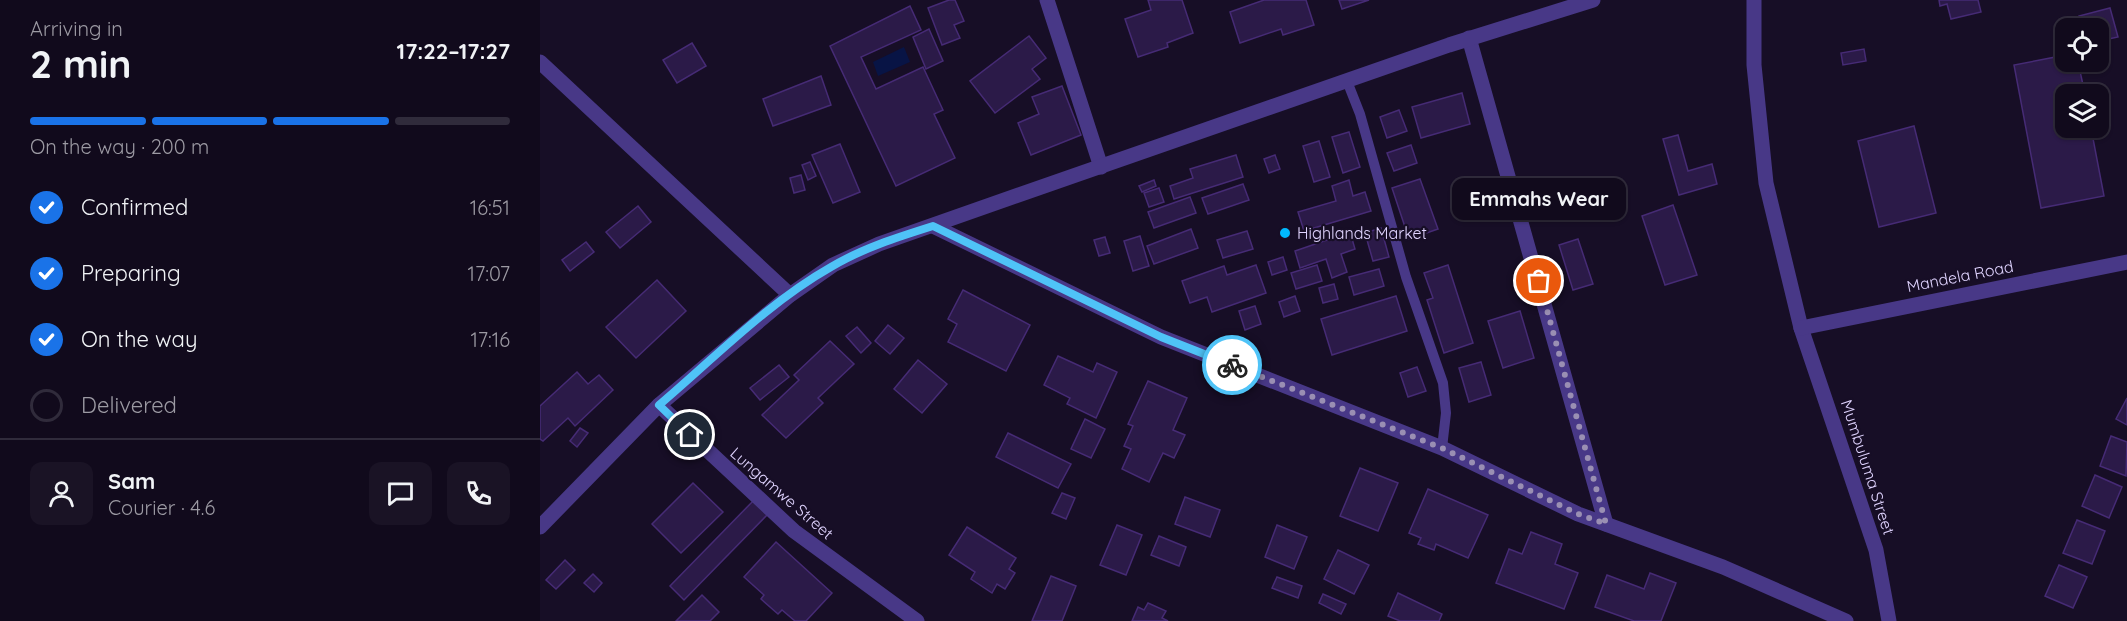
<!DOCTYPE html>
<html lang="en">
<head>
<meta charset="utf-8">
<style>
	:root { --surface:#110a1c; --page:#1a1325; --text:#f1f3f6; --muted:#9c9aa3; --line:#302b3b; --accent:#1a73e8 }
	body { margin:0; font-family:Quicksand,sans-serif; background:var(--page); color:var(--text); height:100vh; display:flex; flex-direction:column; font-size:22px; white-space:nowrap }
	* { box-sizing:border-box; margin:0 }
	p { font-size:20px; color:var(--muted) }
	.icon { flex:none; width:33px; height:33px; fill:none; stroke:currentColor; stroke-width:2; stroke-linecap:round; stroke-linejoin:round }
	.map { position:relative; flex:1; overflow:hidden }
	.details { display:flex; flex-direction:column; background:var(--surface); width:540px }
	.details>* { flex:none }
	.buttons { position:absolute; left:1515px; top:18px; display:grid; gap:12px }
	.buttons a { display:grid; place-items:center; width:54px; height:54px; border-radius:12px; background:var(--surface); box-shadow:0 2px 4px #0004,0 0 0 2px var(--line); font-size:30px }
	.pin { position:absolute; display:grid; place-items:center; width:51px; height:51px; color:#fff; margin:-26px; border:3px solid #fff; border-radius:50%; box-shadow:0 2px 6px #0007 }
	.courier { position:absolute; display:grid; place-items:center; width:60px; height:60px; margin:-30px; border:4px solid #4fc3f7; border-radius:50%; background:#fff; color:#222; box-shadow:0 2px 8px #0007 }
	.bubble { position:absolute; height:42px; border-radius:12px; background:var(--surface); box-shadow:0 2px 4px #0004,0 0 0 2px var(--line); font-size:20px; font-weight:700; line-height:42px; text-align:center }
	.summary em { font-style:normal; font-weight:700 }
	.summary div { display:flex; flex-direction:column-reverse }
	.summary { display:flex; align-items:center; justify-content:space-between; height:102px; padding:0 30px }
	h1 { font-size:39px; font-weight:700; line-height:45px }
	.bar { display:grid; grid-template-columns:repeat(4,1fr); gap:9px 6px; align-content:center; height:72px; padding:0 30px }
	.bar i { height:8px; border-radius:4px; background:var(--line) }
	.bar .selected { background:var(--accent) }
	.bar p { grid-column:span 4 }
	.line { display:flex; align-items:center; gap:15px; padding:0 30px; border-top:2px solid var(--line) }
	.line div { flex:1 }
	.round { display:grid; place-items:center; flex:none; width:63px; height:63px; border-radius:12px; background:var(--page) }
	ol { padding:0 30px; list-style:none }
	li { display:flex; align-items:center; gap:18px; height:66px }
	li p { margin-inline-start:auto }
	li .icon { padding:6px; border-radius:50%; background:var(--accent); color:#fff; stroke-width:4 }
	li:last-child { color:var(--muted) }
	li i { width:33px; height:33px; border:3px solid var(--line); border-radius:50% }
	main { display:flex; flex:1; min-height:0 }
	.map>svg:first-child { display:block }
	.water { fill:#081445 }
	.building { fill:#2b1a48; stroke:#462b75; stroke-width:1.5 }
	.lines { fill:none; stroke-linecap:round; stroke-linejoin:round }
	.lane { stroke:#483887; stroke-width:10 }
	.street { stroke:#483887; stroke-width:15 }
	.done { stroke:#9a8fb3; stroke-width:6; stroke-dasharray:0 10.8 }
	.route { stroke:#4fc3f7; stroke-width:8 }
	.poi-dot { fill:#00b9ff; stroke:#170e26; stroke-width:2 }
	.labels { text-anchor:middle; stroke-width:4.5; stroke-linejoin:round; paint-order:stroke }
	.poi-label { font-size:16px; fill:#e0d4ff; stroke:#170e26; text-anchor:start }
	.street-label { font-size:16px; fill:#e0d4ff; stroke:#170e26 }
</style>
</head>
<body>
<main>
<section class="details">
<div class="summary"><div><h1>2 min</h1><p>Arriving in</p></div><em>17:22–17:27</em></div>
<div class="bar"><i class="selected"></i><i class="selected"></i><i class="selected"></i><i></i><p>On the way · 200 m</p></div>
<ol>
<li><svg class="icon" aria-label="check" viewBox="0 0 24 24"><path d="M5 12l5 5 9-10"/></svg>Confirmed<p>16:51</p></li>
<li><svg class="icon" aria-label="check" viewBox="0 0 24 24"><path d="M5 12l5 5 9-10"/></svg>Preparing<p>17:07</p></li>
<li><svg class="icon" aria-label="check" viewBox="0 0 24 24"><path d="M5 12l5 5 9-10"/></svg>On the way<p>17:16</p></li>
<li><i></i>Delivered</li>
</ol>
<div class="line" style="height:108px"><a class="round"><svg class="icon" aria-label="person" viewBox="0 0 24 24"><circle cx="12" cy="8" r="4"/><path d="M4 21q1-7 8-7t8 7"/></svg></a><div><b>Sam</b><p>Courier · 4.6</p></div><a class="round"><svg class="icon" aria-label="chat" viewBox="0 0 24 24"><path d="M4 5h16v11H9l-5 4z"/></svg></a><a class="round"><svg class="icon" aria-label="phone" viewBox="0 0 24 24"><path d="M5 4h4l2 5-3 2q2 4 5 5l2-3 5 2v4C11 20 4 13 5 4z"/></svg></a></div>
</section>
<div class="map">
<svg width="1587" height="621" viewBox="0 0 1587 621">
	<rect width="100%" height="100%" fill="#170e26"/>
	<polygon class="water" points="364,47 370,62 338,76 333,62"/>
	<g class="building">
		<polygon points="409,0 415,0 424,21 414,25 420,38 402,45 388,8"/>
		<polygon points="608,0 642,0 653,33 627,43 628,47 598,57 585,19 611,10"/>
		<polygon points="724,0 766,0 774,25 743,35 741,29 700,43 690,12"/>
		<polygon points="799,0 829,0 802,9"/>
		<polygon points="1399,0 1438,0 1441,12 1411,19 1407,4 1400,6"/>
		<polygon points="370,6 381,30 321,57 336,89 383,67 403,110 394,114 415,158 356,186 290,46"/>
		<polygon points="1570,8 1578,37 1559,41 1558,28 1542,28 1539,16"/>
		<polygon points="389,29 403,61 386,69 373,37"/>
		<polygon points="489,36 506,58 492,69 500,79 455,113 430,81"/>
		<polygon points="152,43 166,66 137,83 123,60"/>
		<polygon points="1324,49 1326,61 1303,65 1301,53"/>
		<polygon points="1526,55 1526,62 1538,62 1545,94 1526,94 1526,128 1551,128 1564,196 1501,208 1474,65"/>
		<polygon points="281,76 291,105 233,126 223,99"/>
		<polygon points="522,86 541,135 491,155 478,123 499,114 492,97"/>
		<polygon points="922,93 930,124 881,138 872,107"/>
		<polygon points="859,110 867,131 847,138 840,117"/>
		<polygon points="1374,126 1396,213 1339,227 1318,141"/>
		<polygon points="809,132 820,167 803,173 792,137"/>
		<polygon points="1138,135 1148,171 1172,164 1177,184 1139,195 1123,139"/>
		<polygon points="779,141 790,177 774,182 763,146"/>
		<polygon points="300,144 320,192 293,203 272,155"/>
		<polygon points="871,145 877,163 854,171 847,153"/>
		<polygon points="696,155 703,177 634,199 630,186 653,178 650,169"/>
		<polygon points="735,155 740,169 729,173 724,159"/>
		<polygon points="270,162 276,176 268,180 262,165"/>
		<polygon points="261,175 265,190 254,193 250,178"/>
		<polygon points="880,179 898,229 869,239 852,188"/>
		<polygon points="614,180 616,186 602,192 599,186"/>
		<polygon points="809,180 813,196 825,192 831,211 764,231 758,212 796,201 792,186"/>
		<polygon points="703,184 709,200 668,214 662,198"/>
		<polygon points="619,188 624,202 609,207 604,193"/>
		<polygon points="650,197 656,213 614,228 608,212"/>
		<polygon points="1133,205 1157,275 1125,285 1102,216"/>
		<polygon points="98,206 111,222 80,248 66,232"/>
		<polygon points="841,228 849,257 833,261 825,233"/>
		<polygon points="651,229 658,248 614,264 607,246"/>
		<polygon points="707,231 713,249 683,258 677,240"/>
		<polygon points="810,232 815,249 801,254 807,272 792,278 786,259 760,268 755,251"/>
		<polygon points="600,236 609,266 593,271 584,241"/>
		<polygon points="565,237 570,253 559,256 554,240"/>
		<polygon points="1038,239 1053,284 1033,290 1019,245"/>
		<polygon points="46,242 54,252 30,271 22,260"/>
		<polygon points="743,257 747,270 732,275 728,262"/>
		<polygon points="716,265 726,293 672,312 667,297 650,303 642,281 684,266 687,275"/>
		<polygon points="777,265 782,281 756,289 751,273"/>
		<polygon points="908,265 933,343 904,353 887,300 893,298 884,273"/>
		<polygon points="839,269 844,286 814,295 809,277"/>
		<polygon points="117,280 146,311 96,358 66,327"/>
		<polygon points="794,284 798,299 783,303 779,288"/>
		<polygon points="423,290 490,325 466,371 408,342 417,324 408,319"/>
		<polygon points="755,296 760,311 744,317 739,302"/>
		<polygon points="856,296 867,331 792,355 781,319"/>
		<polygon points="715,306 721,324 705,330 699,311"/>
		<polygon points="980,311 994,358 963,368 948,321"/>
		<polygon points="348,325 364,338 350,354 335,341"/>
		<polygon points="317,327 331,343 321,353 306,336"/>
		<polygon points="290,341 314,364 278,398 283,403 246,438 222,415 259,380 254,375"/>
		<polygon points="518,356 553,372 557,363 577,372 556,418 527,404 530,398 504,385"/>
		<polygon points="378,360 407,384 382,413 354,389"/>
		<polygon points="941,362 951,395 929,402 919,368"/>
		<polygon points="239,365 249,377 220,400 210,388"/>
		<polygon points="877,367 886,391 868,397 860,373"/>
		<polygon points="37,372 48,384 59,375 73,390 35,426 28,418 3,441 0,439 0,406"/>
		<polygon points="608,381 647,398 633,430 645,435 634,458 623,453 609,482 582,469 591,449 584,446 593,426 588,424"/>
		<polygon points="1587,398 1587,425 1576,419"/>
		<polygon points="545,419 565,429 551,458 531,449"/>
		<polygon points="40,428 48,433 37,447 30,441"/>
		<polygon points="468,433 531,464 518,488 456,457"/>
		<polygon points="1571,436 1587,442 1586,476 1560,466"/>
		<polygon points="820,468 858,483 838,531 800,516"/>
		<polygon points="1555,475 1582,487 1569,518 1542,506"/>
		<polygon points="153,483 183,512 141,553 112,524"/>
		<polygon points="888,489 948,515 928,558 896,544 894,550 878,544 881,538 869,533"/>
		<polygon points="522,493 535,498 526,519 512,513"/>
		<polygon points="645,497 680,510 670,537 635,524"/>
		<polygon points="214,500 229,513 144,600 130,586"/>
		<polygon points="1537,520 1565,531 1552,564 1523,553"/>
		<polygon points="577,525 602,535 586,575 560,565"/>
		<polygon points="737,525 767,537 754,569 725,557"/>
		<polygon points="427,527 476,558 469,569 475,573 465,589 457,584 452,593 431,579 435,572 409,555"/>
		<polygon points="991,532 1022,544 1015,564 1038,573 1024,609 956,583 969,549 982,554"/>
		<polygon points="619,536 646,547 639,566 611,555"/>
		<polygon points="236,542 292,593 266,621 255,621 242,610 238,614 221,599 224,595 204,577"/>
		<polygon points="798,550 829,565 814,594 784,579"/>
		<polygon points="25,560 35,570 16,589 6,580"/>
		<polygon points="1519,565 1547,577 1533,608 1505,596"/>
		<polygon points="1110,573 1136,583 1121,621 1094,621 1055,607 1067,575 1104,589"/>
		<polygon points="53,574 62,583 54,592 44,583"/>
		<polygon points="511,576 536,586 522,621 492,621"/>
		<polygon points="737,577 762,586 758,598 732,588"/>
		<polygon points="858,593 902,614 899,621 860,621 848,616"/>
		<polygon points="783,594 806,604 801,614 779,603"/>
		<polygon points="162,595 179,612 170,621 136,621"/>
		<polygon points="608,603 626,611 622,618 628,621 592,621 598,607 604,610"/>
	</g>
	<g class="lines">
		<polyline class="lane" points="807,81 820,114 866,277 903,383 906,413 902,448"/>
		<g class="street">
			<polyline points="507,0 561,167"/>
			<polyline points="1214,0 1214,65 1226,183 1261,328 1336,550 1349,621"/>
			<polyline points="929,38 1066,524"/>
			<polyline points="0,62 250,295"/>
			<polyline points="393,226 621,337 902,448 1038,514 1183,567 1306,621"/>
			<polyline points="1261,328 1587,262"/>
			<polyline points="119,405 254,531 377,621"/>
			<polyline points="0,527 119,405 250,295 293,265 339,244 467,199 909,45 1053,0"/>
		</g>
	</g>
	<g class="lines">
		<polyline class="done" points="692,365 902,448 1038,514 1066,524 999,281"/>
		<path class="route" d="M150 435 119 405C173 359 229 302 291 267 323 248 358 237 393 226L621 337 692 365"/>
	</g>
	<circle class="poi-dot" cx="745" cy="233" r="6"/>
	<g class="labels">
		<g class="poi-label">
			<text x="757" y="239">Highlands Market</text>
		</g>
		<g class="street-label">
			<text transform="translate(1420 276) rotate(-11)" y="6">Mandela Road</text>
			<text transform="translate(1328 467) rotate(72)" y="6">Mumbuluma Street</text>
			<text transform="translate(242 493) rotate(41)" y="6">Lungamwe Street</text>
		</g>
	</g>
</svg>
<div class="buttons">
<a><svg class="icon" aria-label="locate" viewBox="0 0 24 24"><circle cx="12" cy="12" r="6"/><path d="M12 2v4M12 18v4M2 12h4M18 12h4"/></svg></a>
<a><svg class="icon" aria-label="layers" viewBox="0 0 24 24"><path d="M12 4l9 5-9 5-9-5zM3 14l9 5 9-5"/></svg></a>
</div>
<div class="pin" style="left:999px;top:281px;background:#ea580c"><svg class="icon" aria-label="bag" viewBox="0 0 24 24"><path d="M5 8h14l-1 12H6zM9 8a3 3 0 0 1 6 0"/></svg></div>
<div class="pin" style="left:150px;top:435px;background:#1f2937"><svg class="icon" aria-label="home" viewBox="0 0 24 24"><path d="M3 11l9-7 9 7M6 9v11h12V9"/></svg></div>
<div class="courier" style="left:692px;top:365px"><svg class="icon" aria-label="bike" viewBox="0 0 24 24"><circle cx="6" cy="16" r="4"/><circle cx="18" cy="16" r="4"/><path d="M6 16l4-8h5l3 8M10 8l3 8H6M13 5h3"/></svg></div>
<div class="bubble" style="left:912px;top:178px;width:174px">Emmahs Wear</div>
</div>
</main>
</body>
</html>
